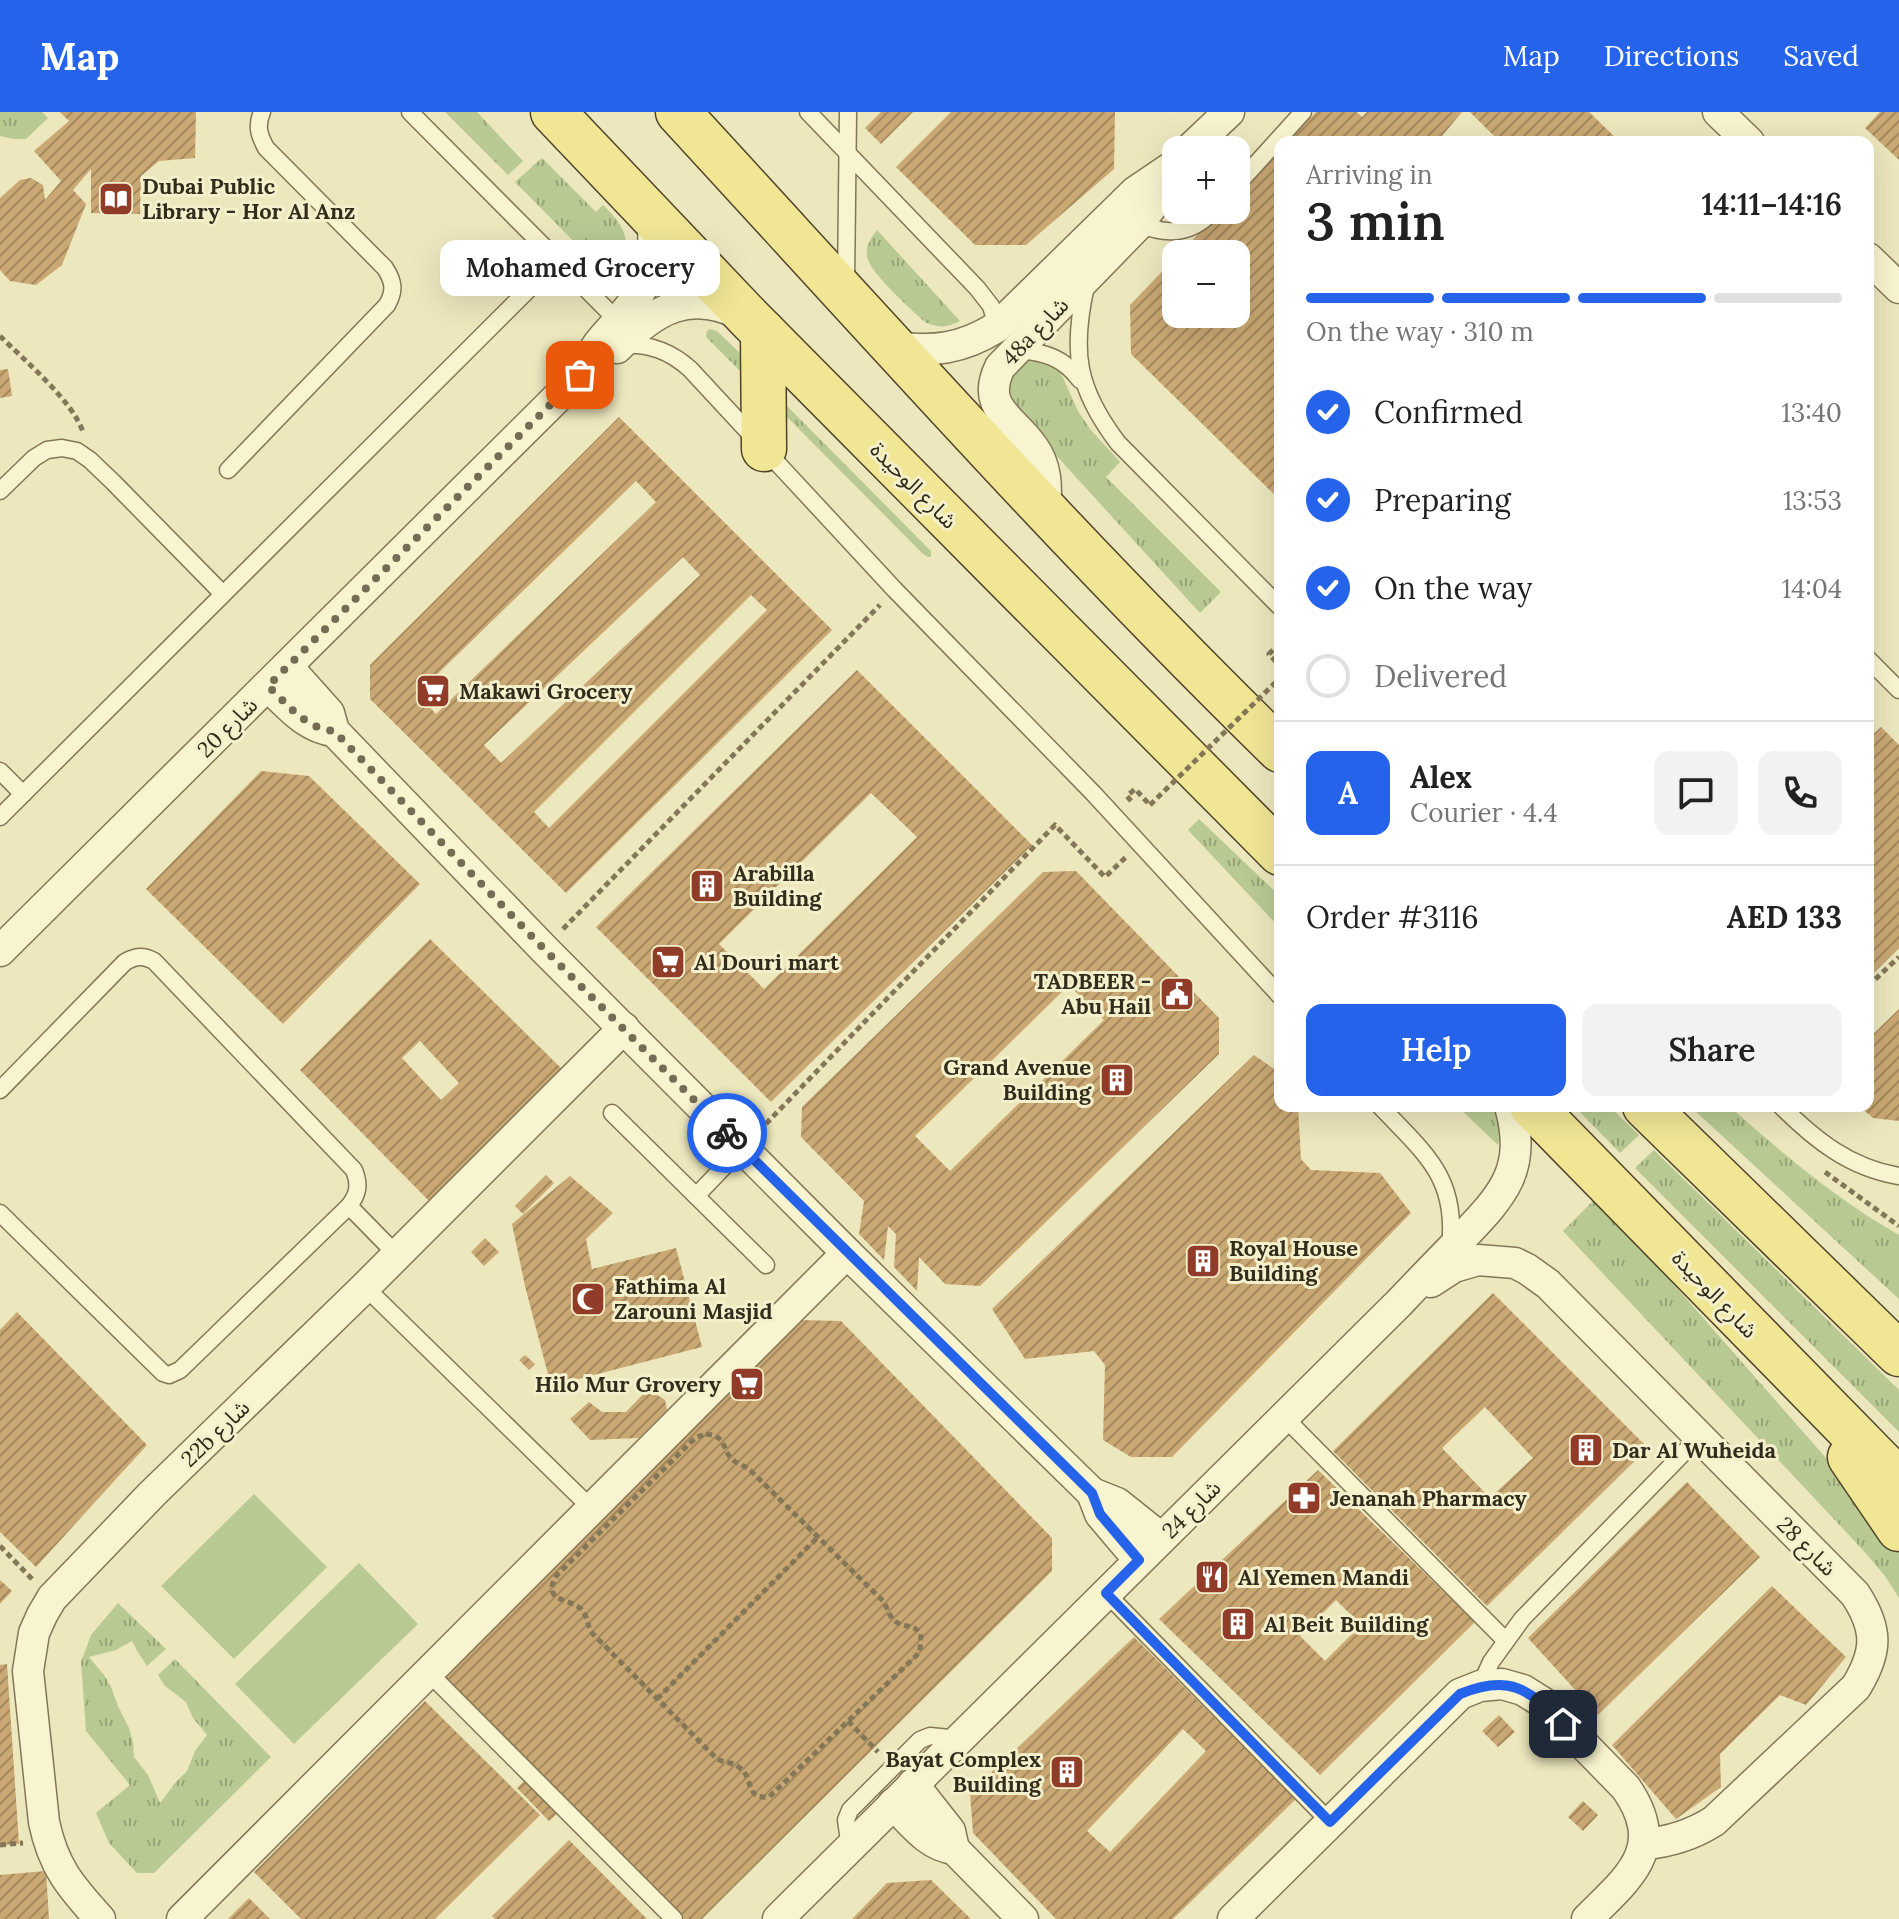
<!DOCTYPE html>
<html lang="en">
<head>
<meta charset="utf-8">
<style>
	:root { --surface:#fff; --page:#f2f2f2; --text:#222; --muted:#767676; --line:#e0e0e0; --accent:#2563eb }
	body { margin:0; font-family:Lora,"Noto Sans Arabic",serif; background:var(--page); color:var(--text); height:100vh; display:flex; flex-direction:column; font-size:30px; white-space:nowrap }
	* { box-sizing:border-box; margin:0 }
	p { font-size:26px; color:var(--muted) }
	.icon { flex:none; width:44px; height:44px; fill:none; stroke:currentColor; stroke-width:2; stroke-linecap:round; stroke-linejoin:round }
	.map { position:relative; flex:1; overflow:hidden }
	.side { position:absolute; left:1274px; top:24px; width:600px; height:976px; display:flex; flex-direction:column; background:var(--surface); border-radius:16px; box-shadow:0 8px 32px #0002 }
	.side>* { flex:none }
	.controls { position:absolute; left:1162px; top:24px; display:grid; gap:16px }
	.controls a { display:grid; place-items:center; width:88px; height:88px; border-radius:16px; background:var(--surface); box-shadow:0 8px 32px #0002; font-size:40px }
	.pin { position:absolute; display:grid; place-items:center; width:68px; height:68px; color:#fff; margin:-34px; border-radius:16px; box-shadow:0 4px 12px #0006 }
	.courier { position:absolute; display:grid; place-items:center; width:80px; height:80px; margin:-40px; border:6px solid #2563eb; border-radius:50%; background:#fff; color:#222; box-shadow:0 2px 10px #0007 }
	.bubble { position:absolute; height:56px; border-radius:16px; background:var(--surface); box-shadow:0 8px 32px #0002; font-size:26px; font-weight:600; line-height:56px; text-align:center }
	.headline em { font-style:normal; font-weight:600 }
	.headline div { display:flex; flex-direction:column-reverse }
	.headline { display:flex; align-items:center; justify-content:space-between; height:136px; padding:0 32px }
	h1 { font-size:52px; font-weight:600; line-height:60px }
	.bar { display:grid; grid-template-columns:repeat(4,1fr); gap:12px 8px; align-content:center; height:96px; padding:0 32px }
	.bar i { height:10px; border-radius:6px; background:var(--line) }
	.bar .selected { background:var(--accent) }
	.bar p { grid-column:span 4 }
	.line { display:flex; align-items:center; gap:20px; padding:0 32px; border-top:2px solid var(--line) }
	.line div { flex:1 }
	.round { display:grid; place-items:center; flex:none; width:84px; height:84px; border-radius:16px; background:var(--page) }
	ol { padding:0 32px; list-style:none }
	li { display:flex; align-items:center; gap:24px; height:88px }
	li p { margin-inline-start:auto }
	li .icon { padding:8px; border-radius:50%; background:var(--accent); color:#fff; stroke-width:4 }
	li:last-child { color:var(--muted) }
	li i { width:44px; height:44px; border:4px solid var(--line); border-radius:50% }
	.action { display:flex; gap:16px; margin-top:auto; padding:16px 32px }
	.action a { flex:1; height:92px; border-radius:16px; background:var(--accent); color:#fff; font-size:32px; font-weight:600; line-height:92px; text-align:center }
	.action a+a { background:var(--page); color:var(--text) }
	header { display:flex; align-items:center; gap:48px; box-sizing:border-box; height:112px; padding:0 40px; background:var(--accent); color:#fff }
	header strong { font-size:38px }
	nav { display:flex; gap:44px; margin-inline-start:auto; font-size:28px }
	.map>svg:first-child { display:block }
	.grass { fill:url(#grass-tufts) }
	.green { fill:#b8ca92 }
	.building { fill:url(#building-hatch); fill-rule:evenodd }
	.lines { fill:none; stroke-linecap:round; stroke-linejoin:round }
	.service-casing { stroke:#847757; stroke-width:19 }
	.minor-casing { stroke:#847757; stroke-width:33 }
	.primary-casing { stroke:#51442b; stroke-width:47 }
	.path { stroke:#847757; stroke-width:5; stroke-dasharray:6 4; stroke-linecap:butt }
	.service { stroke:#f8f4cf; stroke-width:16 }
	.minor { stroke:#f8f4cf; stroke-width:30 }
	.primary { stroke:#f0e694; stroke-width:44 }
	.path-bridge { stroke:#847757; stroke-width:5; stroke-dasharray:6 4; stroke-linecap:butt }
	.done { stroke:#746d54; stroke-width:8; stroke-dasharray:0 14.4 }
	.route { stroke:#2563eb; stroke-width:10 }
	.labels { text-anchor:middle; stroke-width:6; stroke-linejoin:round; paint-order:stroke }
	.poi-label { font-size:22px; font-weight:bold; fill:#332b1b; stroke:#f4f0cc; text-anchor:start }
	.street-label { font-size:22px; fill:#332b1b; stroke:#f4f0cc }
</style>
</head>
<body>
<header>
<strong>Map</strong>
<nav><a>Map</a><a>Directions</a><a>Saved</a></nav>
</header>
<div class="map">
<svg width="1899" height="1807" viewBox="0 0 1899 1807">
	<defs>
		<pattern id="grass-tufts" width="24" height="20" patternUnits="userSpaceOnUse" patternTransform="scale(2)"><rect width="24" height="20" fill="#b8ca92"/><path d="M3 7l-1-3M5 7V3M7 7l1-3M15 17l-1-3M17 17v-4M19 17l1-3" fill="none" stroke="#96a476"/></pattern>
		<pattern id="building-hatch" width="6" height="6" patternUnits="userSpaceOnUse" patternTransform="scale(2)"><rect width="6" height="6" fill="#caa873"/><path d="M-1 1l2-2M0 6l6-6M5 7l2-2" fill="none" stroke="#a5895e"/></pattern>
	</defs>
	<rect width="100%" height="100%" fill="#ece7bd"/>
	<g class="grass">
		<polygon points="0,0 42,0 48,6 26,27 14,27 0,24"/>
		<polygon points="445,0 477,0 523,49 508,63"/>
		<path d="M542 46 596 100 603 93C611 101 619 109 623 119 630 134 634 179 606 162L515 70Z"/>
		<path d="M877 118 960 209C947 216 938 216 925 210 911 198 874 164 868 148 864 136 870 127 877 118Z"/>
		<polygon points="710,217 717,219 747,248 745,264 706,225 707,219"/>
		<polygon points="1041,243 1060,259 1078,299 1090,317 1120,350 1106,365 1221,480 1200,501 1010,293 1005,259 1009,252"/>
		<polygon points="785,292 931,439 931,445 928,445 923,442 782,300"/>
		<polygon points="1199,707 1280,784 1280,816 1188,718"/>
		<path d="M1457 994H1492C1501 1008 1502 1018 1498 1033Z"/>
		<polygon points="1574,994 1609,994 1639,1023 1620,1041"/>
		<path d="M1698 994H1729C1782 1041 1837 1088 1899 1123V1187L1694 998Z"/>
		<polygon points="1654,1038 1899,1278 1899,1320 1635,1056"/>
		<polygon points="1597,1085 1876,1403 1899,1433 1899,1486 1885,1464 1863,1438 1563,1119"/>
		<polygon points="118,1491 166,1537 147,1554 136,1537 132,1529 116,1538 89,1545 104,1563 111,1575 118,1594 129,1616 133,1630 134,1645 148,1663 160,1691 176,1670 187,1659 195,1639 207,1623 193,1606 186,1590 165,1574 158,1563 175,1547 271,1645 154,1761 137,1761 109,1731 96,1701 130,1673 86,1619 81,1550 91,1523"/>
	</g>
	<g class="green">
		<polygon points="254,1382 327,1455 234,1547 161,1474"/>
		<polygon points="359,1451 418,1512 294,1632 235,1572"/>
	</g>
	<g class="building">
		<polygon points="60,0 196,0 195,46 159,49 141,64 140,102 91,101 91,57 73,78 86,92 62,153 36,173 10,169 0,158 0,86 20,68 31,66 43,73 45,88 61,69 34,39 69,9"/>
		<polygon points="881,0 913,0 881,32 865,16"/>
		<polygon points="951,0 1115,0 1114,57 1026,133 975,133 896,55"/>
		<polygon points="1316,0 1357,0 1362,5 1367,0 1462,0 1437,30 1287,30"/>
		<polygon points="1470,0 1589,0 1620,30 1500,30"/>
		<polygon points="1880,0 1899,0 1899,48 1865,16"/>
		<polygon points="1280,38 1280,388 1131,242 1130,193 1176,145 1176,202 1236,202 1236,142 1179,142 1222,98 1236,98 1236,83"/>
		<polygon points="8,257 12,284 0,286 0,258"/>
		<path d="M619 305 832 518 566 781 370 587V553ZM636 369 656 390 436 602 417 582ZM683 445 700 463 501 651 484 633ZM751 483 767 498 549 716 534 700Z"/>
		<path d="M857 558 1032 733 771 990 596 815ZM871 681 917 725 764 877 719 832Z"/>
		<polygon points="1881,615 1899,633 1899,836 1868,867 1868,627"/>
		<polygon points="261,659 309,664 420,772 283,912 146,777"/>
		<path d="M1076 759 1219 906V942L980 1174 945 1172 919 1145 917 1179 894 1155 896 1122 888 1114 884 1148 859 1122 864 1089 801 1025 802 995 1043 760ZM1069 873 1104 908 950 1059 915 1024Z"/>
		<path d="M430 827 565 960 435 1095 300 958ZM420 929 459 971 441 988 402 946Z"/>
		<polygon points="1899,897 1899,1009 1873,1006 1859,994 1868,994 1868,927"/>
		<polygon points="1254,943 1280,961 1280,994 1298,994 1301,1047 1311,1058 1380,1061 1411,1101 1172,1345 1131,1345 1103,1328 1105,1253 1094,1239 1025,1247 992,1197"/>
		<polygon points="546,1063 554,1071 523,1102 515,1094"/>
		<polygon points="570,1064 613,1101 586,1127 592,1157 676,1136 702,1235 551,1274 525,1174 512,1112"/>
		<polygon points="485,1126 499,1140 484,1154 471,1140"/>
		<path d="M1493 1181 1648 1336 1487 1494 1333 1339ZM1485 1295 1533 1346 1490 1386 1442 1336Z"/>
		<polygon points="17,1200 147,1333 36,1455 0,1420 0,1218"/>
		<polygon points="799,1208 841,1209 1052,1426 1052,1459 702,1807 678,1807 442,1565"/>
		<polygon points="525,1243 535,1252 529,1258 519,1248"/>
		<polygon points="648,1277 665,1288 667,1298 639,1326 590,1328 570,1307 589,1290 602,1300 626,1300"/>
		<path d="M1318 1358 1475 1510 1320 1663 1159 1507ZM1336 1488 1361 1513 1325 1549 1300 1524Z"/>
		<polygon points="1687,1370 1760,1445 1598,1603 1528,1526"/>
		<polygon points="0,1468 12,1479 0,1492"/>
		<polygon points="1772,1474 1846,1545 1806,1593 1780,1583 1720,1642 1721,1675 1676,1707 1612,1633"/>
		<path d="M1134 1525 1296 1687 1173 1807H1056L973 1721 970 1681ZM1183 1617 1206 1639 1110 1740 1087 1719Z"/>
		<polygon points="7,1552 19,1732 0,1733 0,1553"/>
		<polygon points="425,1589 540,1703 435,1807 301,1807 254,1760"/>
		<polygon points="1499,1603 1515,1620 1498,1635 1482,1619"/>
		<polygon points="525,1668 557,1702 549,1709 517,1676"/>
		<polygon points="1583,1689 1598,1703 1583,1719 1568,1705"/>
		<polygon points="569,1728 647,1807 495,1807 492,1804"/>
		<polygon points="46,1759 49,1807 0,1807 0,1763"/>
		<polygon points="931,1768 971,1807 852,1807 887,1771"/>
		<polygon points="249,1786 270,1807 228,1807"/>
	</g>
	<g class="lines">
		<g class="service-casing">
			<g id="service">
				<polyline points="410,0 618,209"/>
				<polyline points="808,0 977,176 991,194 997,215"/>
				<polyline points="1236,74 1303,0"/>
				<path d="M1139 112C1168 124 1192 122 1214 98"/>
				<polyline points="846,172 848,0"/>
				<path d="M1086 174C1071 240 1077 277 1118 331L1280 495"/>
				<path d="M622 233C649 231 670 239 690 257L895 478 1093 681 1280 884"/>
				<path d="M1018 238C1045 240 1064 246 1080 268"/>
				<path d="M228 358 387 193C395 179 394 170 385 156L266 36C259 23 256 14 262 0"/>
				<polyline points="0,379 34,346 47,338 62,336 77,339 90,348 113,370 223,482"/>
				<polyline points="1868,547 1899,578"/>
				<polyline points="0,659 23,682"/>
				<polyline points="0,705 558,148"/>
				<path d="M0 978 125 850C136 844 143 843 154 849L354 1058C360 1073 358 1082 349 1094L180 1258 169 1263 163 1261 0 1101"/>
				<path d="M1380 994C1425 1042 1458 1065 1450 1136"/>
				<path d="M1781 994C1815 1028 1850 1056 1899 1064"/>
				<polyline points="612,1001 766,1153"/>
				<polyline points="696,1084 742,1036"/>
				<polyline points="349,1094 397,1143"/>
				<polyline points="365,1175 591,1396"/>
				<polyline points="1284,1305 1505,1528"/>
				<polyline points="1106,1481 1330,1710"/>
				<polyline points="428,1560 674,1807"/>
				<polyline points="1480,1574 1491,1550 1522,1507 1699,1325"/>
				<polyline points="850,1736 846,1708 850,1698 920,1628 930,1624 959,1627"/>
			</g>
		</g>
		<g class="minor-casing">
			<g id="minor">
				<polyline points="1718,0 1749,30"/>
				<polyline points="1189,38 1229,0"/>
				<polyline points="1868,146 1899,176"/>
				<path d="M892 234C932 241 962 237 997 215L1135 80 1172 55"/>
				<path d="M617 236C655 197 690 176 744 204"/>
				<path d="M1045 397C1047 375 1047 354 1033 335 1013 306 980 296 1000 255L1139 112 1157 87 1168 58"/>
				<polyline points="287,554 329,601 334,619 544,837 847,1141 1092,1381 1100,1402 1139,1448"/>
				<path d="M268 574C287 592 306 616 334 619"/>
				<path d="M0 839 589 254C591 238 601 228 611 217 647 176 658 158 652 103"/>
				<path d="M1431 1170 1454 1155 1478 1148 1515 1151 1527 1157 1548 1172 1855 1482C1878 1517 1878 1539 1856 1575L1714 1709C1692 1723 1670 1730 1644 1732"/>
				<polyline points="1092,1381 1117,1391 1161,1426"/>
				<polyline points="913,1672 950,1719 954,1737"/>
				<path d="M893 1692C911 1710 928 1734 954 1737L1023 1807"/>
				<path d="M100 1807C70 1774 53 1754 44 1710L28 1559 34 1521 42 1503 52 1486 152 1382 365 1175 624 916"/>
				<polyline points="182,1807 847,1141"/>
				<path d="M778 1807 1399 1191C1419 1170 1439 1149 1459 1129 1502 1084 1528 1059 1510 994"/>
				<path d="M1233 1807 1460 1582 1480 1574 1502 1572 1523 1578 1542 1590 1626 1676C1668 1737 1629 1765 1587 1807"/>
			</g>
		</g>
		<g class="primary-casing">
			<g id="primary">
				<polyline points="553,0 749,206 1280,741"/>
				<path d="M678 0C876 215 1071 434 1280 638"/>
				<polyline points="763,220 764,337"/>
				<polyline points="1532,994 1899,1369"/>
				<polyline points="1645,994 1899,1242"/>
				<polyline points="1850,1345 1899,1417"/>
			</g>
		</g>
		<g class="path">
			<path d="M0 224C25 249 72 288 83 320"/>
			<polyline points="1280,535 1278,533 1269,542 1280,554"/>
			<polyline points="1131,689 1127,684 1135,677 1150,693"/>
			<polyline points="563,817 880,493"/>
			<polyline points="1868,874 1899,845"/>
			<polyline points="759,1019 1055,713 1105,765 1126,745"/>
			<polyline points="1825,1060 1899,1114"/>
			<path d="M706 1322C728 1324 721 1338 733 1348 737 1352 745 1354 750 1358L884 1490C887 1496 889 1504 895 1509 904 1517 911 1510 921 1522L920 1539 916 1544 769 1685C744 1687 755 1668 740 1656 733 1649 724 1652 716 1646L593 1522C587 1515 588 1505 582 1498 573 1486 539 1491 557 1463L691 1330 697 1325Z"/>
			<polyline points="0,1434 33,1468"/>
			<polyline points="657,1587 818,1425"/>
			<polyline points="848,1609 878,1640"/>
			<polyline points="0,1733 23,1731"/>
		</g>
		<use href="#service" class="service"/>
		<use href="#minor" class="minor"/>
		<use href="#primary" class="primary"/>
		<polyline class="path-bridge" points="1150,693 1280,566"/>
	</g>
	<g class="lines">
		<path class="done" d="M580 263 268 574C287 592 306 617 334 619L544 837 727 1021"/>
		<path class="route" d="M727 1021 1092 1381 1100 1402 1139 1448 1106 1481 1330 1710 1460 1582C1509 1562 1528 1576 1563 1612"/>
	</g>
	<defs>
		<g id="library-square" transform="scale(1.8)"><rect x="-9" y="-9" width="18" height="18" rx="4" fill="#913c28" stroke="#f4f0cc"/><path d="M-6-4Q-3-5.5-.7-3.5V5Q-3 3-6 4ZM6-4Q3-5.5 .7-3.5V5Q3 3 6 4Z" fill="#fff"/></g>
		<g id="supermarket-square" transform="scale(1.8)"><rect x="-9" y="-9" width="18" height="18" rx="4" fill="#913c28" stroke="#f4f0cc"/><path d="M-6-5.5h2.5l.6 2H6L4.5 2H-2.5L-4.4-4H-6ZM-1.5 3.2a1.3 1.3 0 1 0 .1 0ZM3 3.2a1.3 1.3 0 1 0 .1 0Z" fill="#fff"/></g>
		<g id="building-square" transform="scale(1.8)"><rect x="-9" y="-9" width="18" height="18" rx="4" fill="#913c28" stroke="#f4f0cc"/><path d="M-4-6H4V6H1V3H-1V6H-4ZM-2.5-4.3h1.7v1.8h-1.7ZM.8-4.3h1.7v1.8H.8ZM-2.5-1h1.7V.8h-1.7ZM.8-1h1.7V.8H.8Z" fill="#fff"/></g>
		<g id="civic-square" transform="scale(1.8)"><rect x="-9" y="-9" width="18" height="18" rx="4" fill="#913c28" stroke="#f4f0cc"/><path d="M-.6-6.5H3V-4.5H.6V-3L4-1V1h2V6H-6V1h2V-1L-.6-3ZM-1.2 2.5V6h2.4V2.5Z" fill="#fff"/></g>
		<g id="mosque-square" transform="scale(1.8)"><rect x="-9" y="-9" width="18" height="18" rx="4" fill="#913c28" stroke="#f4f0cc"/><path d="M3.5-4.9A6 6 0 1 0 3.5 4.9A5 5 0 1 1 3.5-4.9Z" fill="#fff"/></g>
		<g id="pharmacy-square" transform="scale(1.8)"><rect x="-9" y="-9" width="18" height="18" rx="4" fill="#913c28" stroke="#f4f0cc"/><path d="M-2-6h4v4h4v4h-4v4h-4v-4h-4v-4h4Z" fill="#fff"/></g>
		<g id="restaurant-square" transform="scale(1.8)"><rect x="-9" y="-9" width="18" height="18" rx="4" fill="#913c28" stroke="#f4f0cc"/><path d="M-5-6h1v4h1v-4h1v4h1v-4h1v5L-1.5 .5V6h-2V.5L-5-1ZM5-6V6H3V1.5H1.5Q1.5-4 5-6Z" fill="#fff"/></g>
	</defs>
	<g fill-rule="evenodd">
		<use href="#library-square" x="116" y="87"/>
		<use href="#supermarket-square" x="433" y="579"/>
		<use href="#building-square" x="707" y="774"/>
		<use href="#supermarket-square" x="668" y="850"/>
		<use href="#civic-square" x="1177" y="882"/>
		<use href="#building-square" x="1117" y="968"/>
		<use href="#building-square" x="1203" y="1149"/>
		<use href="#mosque-square" x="588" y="1187"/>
		<use href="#supermarket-square" x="747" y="1272"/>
		<use href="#building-square" x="1586" y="1338"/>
		<use href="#pharmacy-square" x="1304" y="1386"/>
		<use href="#restaurant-square" x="1212" y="1465"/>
		<use href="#building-square" x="1238" y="1512"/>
		<use href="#building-square" x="1067" y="1660"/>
	</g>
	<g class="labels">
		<g class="poi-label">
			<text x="142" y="82">Dubai Public<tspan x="142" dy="25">Library - Hor Al Anz</tspan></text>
			<text x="459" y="587">Makawi Grocery</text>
			<text x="733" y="769">Arabilla<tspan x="733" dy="25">Building</tspan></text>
			<text x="694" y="858">Al Douri mart</text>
			<text x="1151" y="877" text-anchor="end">TADBEER -<tspan x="1151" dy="25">Abu Hail</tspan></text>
			<text x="1091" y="963" text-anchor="end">Grand Avenue<tspan x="1091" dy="25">Building</tspan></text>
			<text x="1229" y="1144">Royal House<tspan x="1229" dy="25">Building</tspan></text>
			<text x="614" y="1182">Fathima Al<tspan x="614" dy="25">Zarouni Masjid</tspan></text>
			<text x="721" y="1280" text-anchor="end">Hilo Mur Grovery</text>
			<text x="1612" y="1346">Dar Al Wuheida</text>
			<text x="1330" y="1394">Jenanah Pharmacy</text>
			<text x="1238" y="1473">Al Yemen Mandi</text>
			<text x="1264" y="1520">Al Beit Building</text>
			<text x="1041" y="1655" text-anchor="end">Bayat Complex<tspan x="1041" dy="25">Building</tspan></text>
		</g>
		<g class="street-label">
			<text transform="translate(1035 219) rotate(-46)" y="8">48a شارع</text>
			<text transform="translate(914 373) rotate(45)" y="8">شارع الوحيدة</text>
			<text transform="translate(227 615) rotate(-45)" y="8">شارع 20</text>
			<text transform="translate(1715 1182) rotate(46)" y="8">شارع الوحيدة</text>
			<text transform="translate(215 1321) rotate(-44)" y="8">22b شارع</text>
			<text transform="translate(1191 1397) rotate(-45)" y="8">شارع 24</text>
			<text transform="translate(1807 1434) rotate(45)" y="8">شارع 28</text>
		</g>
	</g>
</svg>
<div class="controls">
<a>+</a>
<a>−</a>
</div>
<div class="pin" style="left:580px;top:263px;background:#ea580c"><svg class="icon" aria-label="bag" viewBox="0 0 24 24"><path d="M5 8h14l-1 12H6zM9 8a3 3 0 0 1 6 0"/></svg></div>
<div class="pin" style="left:1563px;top:1612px;background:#1f2937"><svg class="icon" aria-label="home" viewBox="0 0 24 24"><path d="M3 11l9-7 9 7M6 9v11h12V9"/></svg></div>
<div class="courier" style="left:727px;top:1021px"><svg class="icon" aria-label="bike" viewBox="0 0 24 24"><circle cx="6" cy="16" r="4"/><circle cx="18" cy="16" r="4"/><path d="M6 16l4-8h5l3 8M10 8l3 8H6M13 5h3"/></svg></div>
<div class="bubble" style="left:440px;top:128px;width:280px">Mohamed Grocery</div>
<section class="side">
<div class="headline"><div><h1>3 min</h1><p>Arriving in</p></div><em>14:11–14:16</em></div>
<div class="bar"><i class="selected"></i><i class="selected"></i><i class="selected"></i><i></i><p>On the way · 310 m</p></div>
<ol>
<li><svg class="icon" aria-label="check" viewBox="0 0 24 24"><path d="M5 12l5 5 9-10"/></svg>Confirmed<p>13:40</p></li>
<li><svg class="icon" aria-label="check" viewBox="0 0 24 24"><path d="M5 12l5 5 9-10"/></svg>Preparing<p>13:53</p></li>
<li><svg class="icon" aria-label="check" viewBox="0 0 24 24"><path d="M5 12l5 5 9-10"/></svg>On the way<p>14:04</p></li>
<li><i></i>Delivered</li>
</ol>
<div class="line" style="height:144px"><b class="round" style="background:var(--accent);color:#fff">A</b><div><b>Alex</b><p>Courier · 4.4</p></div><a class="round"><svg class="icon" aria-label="chat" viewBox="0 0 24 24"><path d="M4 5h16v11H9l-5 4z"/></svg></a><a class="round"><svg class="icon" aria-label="phone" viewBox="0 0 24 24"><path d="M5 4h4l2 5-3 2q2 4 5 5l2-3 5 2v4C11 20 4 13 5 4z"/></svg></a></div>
<div class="line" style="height:104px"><div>Order #3116</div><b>AED 133</b></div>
<div class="action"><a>Help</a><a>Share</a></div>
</section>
</div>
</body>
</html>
